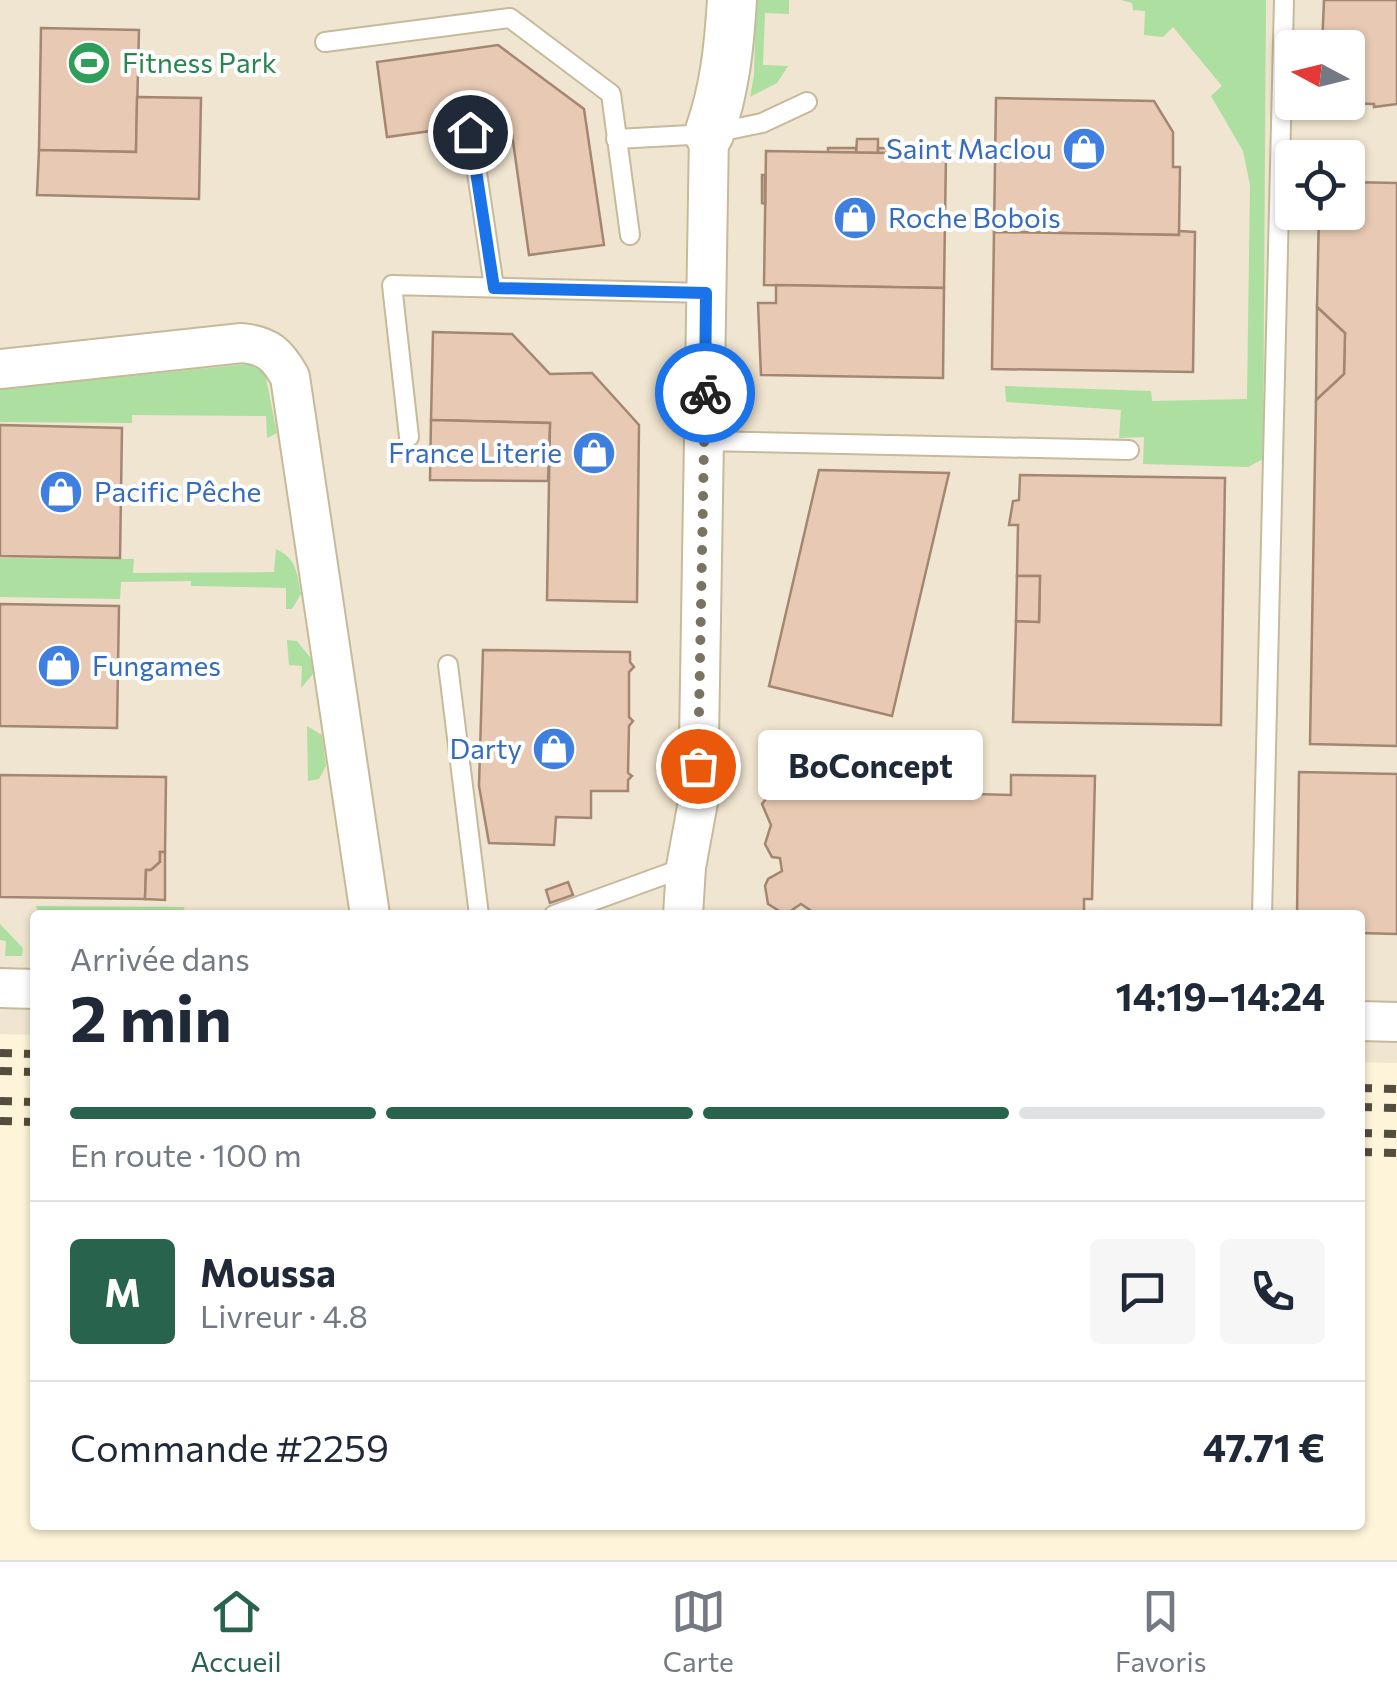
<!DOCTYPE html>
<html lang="fr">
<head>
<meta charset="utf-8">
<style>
	:root { --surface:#fff; --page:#f6f6f7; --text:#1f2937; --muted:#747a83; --line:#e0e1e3; --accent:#27634d }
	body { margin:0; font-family:Commissioner,sans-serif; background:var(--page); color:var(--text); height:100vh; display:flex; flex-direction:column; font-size:38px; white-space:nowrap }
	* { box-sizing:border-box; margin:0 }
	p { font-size:32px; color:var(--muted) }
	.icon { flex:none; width:55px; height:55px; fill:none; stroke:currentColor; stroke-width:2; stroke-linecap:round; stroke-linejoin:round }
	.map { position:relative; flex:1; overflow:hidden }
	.panel { position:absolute; left:30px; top:910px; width:1335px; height:620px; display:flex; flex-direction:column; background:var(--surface); border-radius:10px; box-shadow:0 2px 8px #0004 }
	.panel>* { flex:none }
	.needle { width:65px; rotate:277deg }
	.controls { position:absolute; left:1275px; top:30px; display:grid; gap:20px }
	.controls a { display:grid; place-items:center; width:90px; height:90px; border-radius:10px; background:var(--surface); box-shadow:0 2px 8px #0004; font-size:50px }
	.pin { position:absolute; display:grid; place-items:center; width:85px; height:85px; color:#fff; margin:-42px; border:5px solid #fff; border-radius:50%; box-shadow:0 2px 10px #0007 }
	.courier { position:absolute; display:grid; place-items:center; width:100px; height:100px; margin:-50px; border:8px solid #1a73e8; border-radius:50%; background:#fff; color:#222; box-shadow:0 2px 12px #0007 }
	.bubble { position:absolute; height:70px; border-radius:10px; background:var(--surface); box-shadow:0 2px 8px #0004; font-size:32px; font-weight:700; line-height:70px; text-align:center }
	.overview em { font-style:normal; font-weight:700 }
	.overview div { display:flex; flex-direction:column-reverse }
	.overview { display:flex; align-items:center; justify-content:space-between; height:170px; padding:0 40px }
	h1 { font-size:65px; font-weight:700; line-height:75px }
	.bar { display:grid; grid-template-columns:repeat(4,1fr); gap:15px 10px; align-content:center; height:120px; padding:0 40px }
	.bar i { height:12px; border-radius:8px; background:var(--line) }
	.bar .active { background:var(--accent) }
	.bar p { grid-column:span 4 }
	.line { display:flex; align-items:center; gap:25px; padding:0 40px; border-top:2px solid var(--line) }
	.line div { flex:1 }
	.round { display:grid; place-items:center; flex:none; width:105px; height:105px; border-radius:10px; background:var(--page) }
	.tab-bar { display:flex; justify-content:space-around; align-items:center; height:140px; border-top:2px solid var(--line); background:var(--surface); font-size:28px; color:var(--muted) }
	.tab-bar a { display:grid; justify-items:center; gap:5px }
	.tab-bar .active { color:var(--accent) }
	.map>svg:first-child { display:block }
	.commercial { fill:#f0e5d0; fill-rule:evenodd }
	.green { fill:#addfa1 }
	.building { fill:#e8cab4; stroke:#a38772; stroke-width:2.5 }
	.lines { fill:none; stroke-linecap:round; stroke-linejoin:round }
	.service-casing { stroke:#c6ba9a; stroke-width:22 }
	.minor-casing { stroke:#c6ba9a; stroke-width:42 }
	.tertiary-casing { stroke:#c6ba9a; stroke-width:52 }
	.service { stroke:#fff; stroke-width:18 }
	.minor { stroke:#fff; stroke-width:38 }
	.tertiary { stroke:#fff; stroke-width:48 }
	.rail { stroke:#534d3e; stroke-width:8; stroke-dasharray:12 12; stroke-linecap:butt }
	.done { stroke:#797361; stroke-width:10; stroke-dasharray:0 18 }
	.route { stroke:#1a73e8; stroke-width:12 }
	.labels { text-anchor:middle; stroke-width:8; stroke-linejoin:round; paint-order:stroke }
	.leisure-label { font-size:28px; fill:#27864d; stroke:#fff; text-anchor:start }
	.shop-label { font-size:28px; fill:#366cbe; stroke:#fff; text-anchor:end }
</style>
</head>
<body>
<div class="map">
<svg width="1397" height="1560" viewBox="0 0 1397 1560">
	<rect width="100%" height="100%" fill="#fef4d9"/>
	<path class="commercial" d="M0 0H1397V1063L1360 1062V915H35V1035L0 1034ZM1292 48H1348V102H1292ZM1292 158H1348V212H1292Z"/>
	<g class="green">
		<polygon points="756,0 789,0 789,14 765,13 763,65 788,66 777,83 750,97 754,75"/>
		<polygon points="1121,0 1266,0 1263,459 1248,467 1143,464 1144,437 1119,438 1121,410 1006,402 1005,386 1151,391 1152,401 1247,399 1250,185 1243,151 1211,96 1222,86 1173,27 1163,37 1144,35 1145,11 1133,10 1132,3"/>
		<polygon points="249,364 265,373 277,433 267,438 266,416 132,415 132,423 0,422 0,389"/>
		<path d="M276 549C297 559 297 573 301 594L292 609H286V588L191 586V581L121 582 120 599 0 597V558L134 559 133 573 274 572Z"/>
		<polygon points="287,640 297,641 313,661 313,674 301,688 302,666 289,665"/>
		<polygon points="307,726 322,735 326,766 319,779 308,781"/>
		<polygon points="36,906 184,907 185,915 39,915"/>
		<polygon points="0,924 23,948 22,956 5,956 6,941 0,940"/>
	</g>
	<g class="building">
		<polygon points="1324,0 1397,0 1397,104 1374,107 1374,104 1342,103 1342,106 1336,107 1335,104 1321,103 1348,102 1348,48 1322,48"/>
		<polygon points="41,28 139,30 136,152 39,150"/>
		<polygon points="498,45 584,109 604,245 529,255 510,120 387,137 377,62"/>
		<polygon points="137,97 201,98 199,199 37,195 39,150 136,152"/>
		<polygon points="996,98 1154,101 1173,132 1173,167 1180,167 1179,235 994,232"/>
		<polygon points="857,139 878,139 878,153 856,153"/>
		<polygon points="828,148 856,148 856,153 828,152"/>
		<polygon points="878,148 907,149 907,153 878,153"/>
		<polygon points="766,151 946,154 944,288 764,285"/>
		<polygon points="762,175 765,175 765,204 762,203"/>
		<polygon points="1348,182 1397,183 1397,746 1310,744 1316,400 1344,374 1345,333 1317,307 1319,212 1348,212"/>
		<polygon points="1179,231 1195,232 1193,372 992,369 994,232 1179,235"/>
		<polygon points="776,285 944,288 943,378 761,375 758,303 776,303"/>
		<polygon points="1317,307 1345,333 1344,374 1316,400"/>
		<polygon points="433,332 512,334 550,374 592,373 639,425 637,602 547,600 550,423 431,420"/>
		<polygon points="431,420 550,423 548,481 430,480"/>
		<polygon points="0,425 122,428 120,558 0,556"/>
		<polygon points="819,470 949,473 892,716 769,686"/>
		<polygon points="1020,475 1225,478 1221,725 1013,722 1016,621 1039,622 1040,576 1017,576 1018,525 1009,525 1013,501 1019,500"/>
		<polygon points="1017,576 1040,576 1039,622 1016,621"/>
		<polygon points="0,604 119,606 117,728 0,726"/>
		<polygon points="483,650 630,652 630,662 634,667 629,672 629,717 633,721 629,726 628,773 632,776 628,780 628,791 591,791 591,818 556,817 554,845 489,843 479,786"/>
		<polygon points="1299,772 1397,774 1397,934 1360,933 1360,915 1297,915"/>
		<polygon points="0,775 166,777 165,852 160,852 160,862 151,870 146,870 145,899 0,897"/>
		<polygon points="1011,775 1095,776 1092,899 1084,899 1084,915 813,912 801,904 789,912 781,912 768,904 765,886 768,879 782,871 780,858 772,857 765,844 771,825 762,804 771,792 778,791 785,797 788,789 1011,795"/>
		<polygon points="160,852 165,852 165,900 145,899 146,870 151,870 160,862"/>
		<polygon points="568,882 573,895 550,903 546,890"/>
	</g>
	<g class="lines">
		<g class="service-casing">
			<g id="service">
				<polyline points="325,42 510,18 611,94 630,235"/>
				<polyline points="471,132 494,287"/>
				<polyline points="616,139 709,134 762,123 807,102"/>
				<polyline points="409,437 392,285 707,293"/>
				<polyline points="704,441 1129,450"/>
				<polyline points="448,665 479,915"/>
				<polyline points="554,915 686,867"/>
				<polyline points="1262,915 1284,0"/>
			</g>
		</g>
		<g class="minor-casing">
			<g id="minor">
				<path d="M0 369 242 343C268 346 277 354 290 377L370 915"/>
				<polyline points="683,915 686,867 698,802 709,134"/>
				<polyline points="0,988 35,989"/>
				<polyline points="1360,1021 1397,1022"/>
			</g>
		</g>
		<g class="tertiary-casing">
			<path id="tertiary" d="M709 134C725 89 729 47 732 0"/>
		</g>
		<use href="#service" class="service"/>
		<use href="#minor" class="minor"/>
		<use href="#tertiary" class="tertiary"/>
		<g class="rail">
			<polyline points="0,1053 35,1054"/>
			<polyline points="0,1071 35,1072"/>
			<polyline points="1360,1088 1397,1089"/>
			<polyline points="0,1101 35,1102"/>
			<polyline points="1360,1107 1397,1108"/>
			<polyline points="0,1121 35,1122"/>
			<polyline points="1360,1133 1397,1134"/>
			<polyline points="1360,1152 1397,1153"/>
		</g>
	</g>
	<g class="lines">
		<polyline class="done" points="698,766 705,393"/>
		<polyline class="route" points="470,132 494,288 706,293 705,393"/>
	</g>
	<defs>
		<g id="stadium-disc" transform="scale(2.25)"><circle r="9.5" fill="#2e9e5b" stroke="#fff"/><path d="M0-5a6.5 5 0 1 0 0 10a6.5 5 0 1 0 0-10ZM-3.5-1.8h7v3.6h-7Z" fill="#fff"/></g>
		<g id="shop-disc" transform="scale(2.25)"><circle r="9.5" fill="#3f7fe0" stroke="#fff"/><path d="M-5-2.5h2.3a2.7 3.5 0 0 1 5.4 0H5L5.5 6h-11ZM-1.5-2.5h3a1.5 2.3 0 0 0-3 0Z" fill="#fff"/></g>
	</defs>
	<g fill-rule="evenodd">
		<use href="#stadium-disc" x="89" y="63"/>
		<use href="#shop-disc" x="1084" y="149"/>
		<use href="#shop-disc" x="855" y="218"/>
		<use href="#shop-disc" x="594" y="453"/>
		<use href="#shop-disc" x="61" y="492"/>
		<use href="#shop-disc" x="59" y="666"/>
		<use href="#shop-disc" x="554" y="749"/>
	</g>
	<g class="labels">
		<g class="leisure-label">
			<text x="122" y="73">Fitness Park</text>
		</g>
		<g class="shop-label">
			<text x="1052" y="159">Saint Maclou</text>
			<text x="888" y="228" text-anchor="start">Roche Bobois</text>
			<text x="562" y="463">France Literie</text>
			<text x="94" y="502" text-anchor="start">Pacific Pêche</text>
			<text x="92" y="676" text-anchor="start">Fungames</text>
			<text x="522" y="759">Darty</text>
		</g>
	</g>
</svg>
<div class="controls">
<a><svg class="needle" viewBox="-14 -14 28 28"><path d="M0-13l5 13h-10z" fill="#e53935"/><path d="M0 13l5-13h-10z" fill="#747a83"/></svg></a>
<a><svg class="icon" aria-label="locate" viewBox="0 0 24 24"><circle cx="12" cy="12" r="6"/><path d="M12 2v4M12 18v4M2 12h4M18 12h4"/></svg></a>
</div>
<div class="pin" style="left:698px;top:766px;background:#ea580c"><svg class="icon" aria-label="bag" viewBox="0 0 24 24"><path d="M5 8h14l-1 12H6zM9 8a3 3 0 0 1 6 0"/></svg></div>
<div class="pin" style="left:470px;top:132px;background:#1f2937"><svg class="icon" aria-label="home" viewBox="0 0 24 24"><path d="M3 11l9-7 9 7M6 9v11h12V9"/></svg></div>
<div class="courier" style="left:705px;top:393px"><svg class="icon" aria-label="bike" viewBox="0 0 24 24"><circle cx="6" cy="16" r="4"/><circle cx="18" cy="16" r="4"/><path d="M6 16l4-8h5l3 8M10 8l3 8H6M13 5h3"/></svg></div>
<div class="bubble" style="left:758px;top:730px;width:225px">BoConcept</div>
<section class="panel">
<div class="overview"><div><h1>2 min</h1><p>Arrivée dans</p></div><em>14:19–14:24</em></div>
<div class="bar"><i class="active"></i><i class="active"></i><i class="active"></i><i></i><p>En route · 100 m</p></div>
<div class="line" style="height:180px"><b class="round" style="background:var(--accent);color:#fff">M</b><div><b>Moussa</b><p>Livreur · 4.8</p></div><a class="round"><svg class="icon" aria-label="chat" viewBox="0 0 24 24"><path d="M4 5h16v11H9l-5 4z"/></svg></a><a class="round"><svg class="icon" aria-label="phone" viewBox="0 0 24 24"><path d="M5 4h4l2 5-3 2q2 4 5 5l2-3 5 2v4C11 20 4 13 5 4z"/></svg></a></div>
<div class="line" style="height:130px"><div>Commande #2259</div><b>47.71 €</b></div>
</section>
</div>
<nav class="tab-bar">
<a class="active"><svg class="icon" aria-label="home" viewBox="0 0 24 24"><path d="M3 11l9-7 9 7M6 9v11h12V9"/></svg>Accueil</a>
<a><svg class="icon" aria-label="map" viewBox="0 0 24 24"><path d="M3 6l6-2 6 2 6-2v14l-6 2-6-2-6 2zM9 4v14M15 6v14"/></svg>Carte</a>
<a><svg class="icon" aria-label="saved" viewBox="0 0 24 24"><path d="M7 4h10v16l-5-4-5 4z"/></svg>Favoris</a>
</nav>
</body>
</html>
